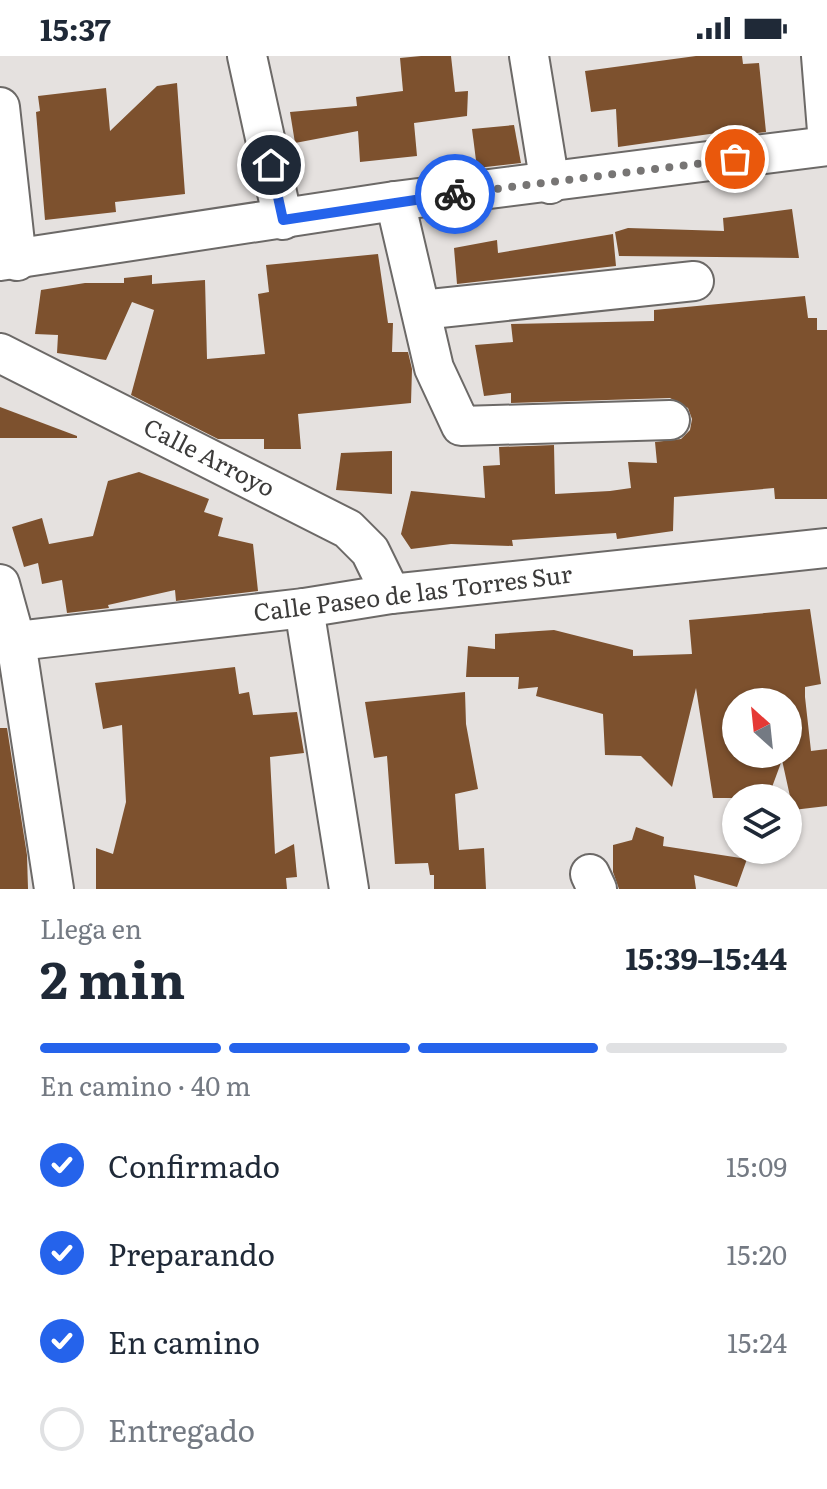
<!DOCTYPE html>
<html lang="es">
<head>
<meta charset="utf-8">
<style>
	:root { --surface:#fff; --page:#f2f2f3; --text:#1f2937; --muted:#747a83; --line:#e0e1e3; --accent:#2563eb }
	body { margin:0; font-family:Literata,serif; background:var(--page); color:var(--text); height:100vh; display:flex; flex-direction:column; font-size:30px; white-space:nowrap }
	* { box-sizing:border-box; margin:0 }
	p { font-size:26px; color:var(--muted) }
	.icon { flex:none; width:44px; height:44px; fill:none; stroke:currentColor; stroke-width:2; stroke-linecap:round; stroke-linejoin:round }
	.map { position:relative; height:833px; overflow:hidden }
	.drawer { display:flex; flex-direction:column; background:var(--surface); flex:1 }
	.drawer>* { flex:none }
	.needle { width:52px; rotate:333deg }
	.fabs { position:absolute; left:722px; top:632px; display:grid; gap:16px }
	.fabs a { display:grid; place-items:center; width:80px; height:80px; border-radius:50%; background:var(--surface); box-shadow:0 2px 6px #0004; font-size:40px }
	.pin { position:absolute; display:grid; place-items:center; width:68px; height:68px; color:#fff; margin:-34px; border:4px solid #fff; border-radius:50%; box-shadow:0 2px 8px #0007 }
	.courier { position:absolute; display:grid; place-items:center; width:80px; height:80px; margin:-40px; border:6px solid #2563eb; border-radius:50%; background:#fff; color:#222; box-shadow:0 2px 10px #0007 }
	.overview em { font-style:normal; font-weight:700 }
	.overview div { display:flex; flex-direction:column-reverse }
	.overview { display:flex; align-items:center; justify-content:space-between; height:136px; padding:0 40px }
	h1 { font-size:52px; font-weight:700; line-height:60px }
	.bar { display:grid; grid-template-columns:repeat(4,1fr); gap:12px 8px; align-content:center; height:96px; padding:0 40px }
	.bar i { height:10px; border-radius:6px; background:var(--line) }
	.bar .current { background:var(--accent) }
	.bar p { grid-column:span 4 }
	ol { padding:0 40px; list-style:none }
	li { display:flex; align-items:center; gap:24px; height:88px }
	li p { margin-inline-start:auto }
	li .icon { padding:8px; border-radius:50%; background:var(--accent); color:#fff; stroke-width:4 }
	li:last-child { color:var(--muted) }
	li i { width:44px; height:44px; border:4px solid var(--line); border-radius:50% }
	.status { display:flex; justify-content:space-between; align-items:center; height:56px; padding:0 40px; background:var(--surface); direction:ltr }
	.status svg { height:22px; fill:currentColor }
	.map>svg:first-child { display:block }
	.building { fill:#7d512e; fill-rule:evenodd }
	.lines { fill:none; stroke-linecap:round; stroke-linejoin:round }
	.street-casing { stroke:#6c6967; stroke-width:42 }
	.street { stroke:#fff; stroke-width:38 }
	.done { stroke:#777574; stroke-width:8; stroke-dasharray:0 14.4 }
	.route { stroke:#2563eb; stroke-width:10 }
	.labels { text-anchor:middle; stroke-width:8; stroke-linejoin:round; paint-order:stroke }
	.street-label { font-size:24px; fill:#3c3b3a; stroke:#fff }
</style>
</head>
<body>
<div class="status"><b>15:37</b><svg viewBox="0 0 49 12"><path d="M0 12V9h3v3zM5 12V6h3v6zM10 12V3h3v9zM15 12V0h3v12zM26 1h20v11H26zM47 4h2v5h-2z"/></svg></div>
<div class="map">
<svg width="827" height="833" viewBox="0 0 827 833">
	<rect width="100%" height="100%" fill="#e5e1df"/>
	<g class="building">
		<polygon points="421,0 451,0 455,36 468,35 467,60 414,67 417,100 360,106 358,75 295,87 290,56 357,50 356,41 403,35 400,2"/>
		<polygon points="696,0 742,0 743,8 759,7 766,76 731,80 731,75 618,91 616,53 591,56 585,15"/>
		<polygon points="177,27 185,138 115,146 116,156 45,164 36,56 40,55 38,40 106,32 110,75 157,30"/>
		<polygon points="514,69 521,107 477,112 472,73"/>
		<polygon points="792,153 799,202 619,200 615,176 628,172 724,175 723,162"/>
		<polygon points="613,178 616,210 457,228 454,192 497,184 498,197"/>
		<polygon points="378,198 388,267 393,267 392,296 408,296 412,313 411,347 298,358 301,393 264,393 264,383 218,383 131,339 154,254 132,246 106,304 57,297 58,279 35,278 41,234 85,227 124,227 124,222 152,219 152,228 205,224 207,303 265,298 258,238 269,236 266,209"/>
		<polygon points="805,240 808,262 817,262 817,274 827,274 827,443 775,443 774,432 674,441 673,475 617,483 616,477 512,484 513,490 451,488 411,493 401,478 411,435 485,442 483,410 500,409 499,391 554,389 555,438 610,435 631,432 628,406 657,407 655,386 681,383 690,374 692,363 688,352 670,342 511,347 511,337 484,340 475,289 513,286 511,268 654,265 654,254"/>
		<polygon points="0,351 77,380 77,382 0,382"/>
		<polygon points="392,395 392,438 336,434 341,397"/>
		<polygon points="139,416 209,443 204,456 223,462 218,480 253,488 258,535 176,545 175,534 108,549 109,552 67,557 62,524 42,528 38,507 24,511 12,471 42,462 49,488 93,480 108,425"/>
		<path d="M810 553 821 628 805 631V641L811 695 827 693V750L793 754 782 704 768 742H713L696 632 672 731 641 700 605 699 603 658 536 640 538 631 518 633 519 621H466L468 590 495 593V578L554 574 633 594V600L692 598 689 564ZM736 646H788V698H736Z"/>
		<polygon points="235,611 239,638 249,636 253,659 297,656 304,697 270,701 275,798 294,788 297,821 286,822 287,833 96,833 96,792 113,798 126,746 122,669 103,673 95,627"/>
		<polygon points="465,636 466,668 478,733 455,738 459,794 484,792 486,833 434,833 434,819 430,819 428,807 395,808 387,700 374,702 365,646"/>
		<polygon points="0,672 7,672 27,799 28,833 0,833"/>
		<polygon points="636,771 664,781 663,790 747,803 737,831 694,819 696,833 619,833 613,816 613,789 632,784"/>
	</g>
	<g class="lines">
		<g class="street-casing">
			<g id="street">
				<polyline points="247,0 283,164"/>
				<polyline points="529,0 550,128"/>
				<polyline points="821,0 827,75"/>
				<polyline points="0,51 17,205"/>
				<polyline points="395,145 434,312 461,370 670,364"/>
				<polyline points="0,205 395,145 827,90"/>
				<polyline points="421,254 694,225"/>
				<polyline points="0,297 348,473 370,495 391,538"/>
				<polyline points="0,528 16,586 54,833"/>
				<polyline points="304,552 349,833"/>
				<polyline points="0,587 304,552 391,538 827,492"/>
				<polyline points="590,818 597,833"/>
			</g>
		</g>
		<use href="#street" class="street"/>
	</g>
	<g class="lines">
		<polyline class="done" points="455,138 735,103"/>
		<polyline class="route" points="271,109 283,164 455,138"/>
	</g>
	<g class="labels">
		<g class="street-label">
			<text transform="translate(209 402) rotate(27)" y="8">Calle Arroyo</text>
			<text transform="translate(413 538) rotate(-7)" y="8">Calle Paseo de las Torres Sur</text>
		</g>
	</g>
</svg>
<div class="fabs">
<a><svg class="needle" viewBox="-14 -14 28 28"><path d="M0-13l5 13h-10z" fill="#e53935"/><path d="M0 13l5-13h-10z" fill="#747a83"/></svg></a>
<a><svg class="icon" aria-label="layers" viewBox="0 0 24 24"><path d="M12 4l9 5-9 5-9-5zM3 14l9 5 9-5"/></svg></a>
</div>
<div class="pin" style="left:735px;top:103px;background:#ea580c"><svg class="icon" aria-label="bag" viewBox="0 0 24 24"><path d="M5 8h14l-1 12H6zM9 8a3 3 0 0 1 6 0"/></svg></div>
<div class="pin" style="left:271px;top:109px;background:#1f2937"><svg class="icon" aria-label="home" viewBox="0 0 24 24"><path d="M3 11l9-7 9 7M6 9v11h12V9"/></svg></div>
<div class="courier" style="left:455px;top:138px"><svg class="icon" aria-label="bike" viewBox="0 0 24 24"><circle cx="6" cy="16" r="4"/><circle cx="18" cy="16" r="4"/><path d="M6 16l4-8h5l3 8M10 8l3 8H6M13 5h3"/></svg></div>
</div>
<section class="drawer">
<div class="overview"><div><h1>2 min</h1><p>Llega en</p></div><em>15:39–15:44</em></div>
<div class="bar"><i class="current"></i><i class="current"></i><i class="current"></i><i></i><p>En camino · 40 m</p></div>
<ol>
<li><svg class="icon" aria-label="check" viewBox="0 0 24 24"><path d="M5 12l5 5 9-10"/></svg>Confirmado<p>15:09</p></li>
<li><svg class="icon" aria-label="check" viewBox="0 0 24 24"><path d="M5 12l5 5 9-10"/></svg>Preparando<p>15:20</p></li>
<li><svg class="icon" aria-label="check" viewBox="0 0 24 24"><path d="M5 12l5 5 9-10"/></svg>En camino<p>15:24</p></li>
<li><i></i>Entregado</li>
</ol>
</section>
</body>
</html>
